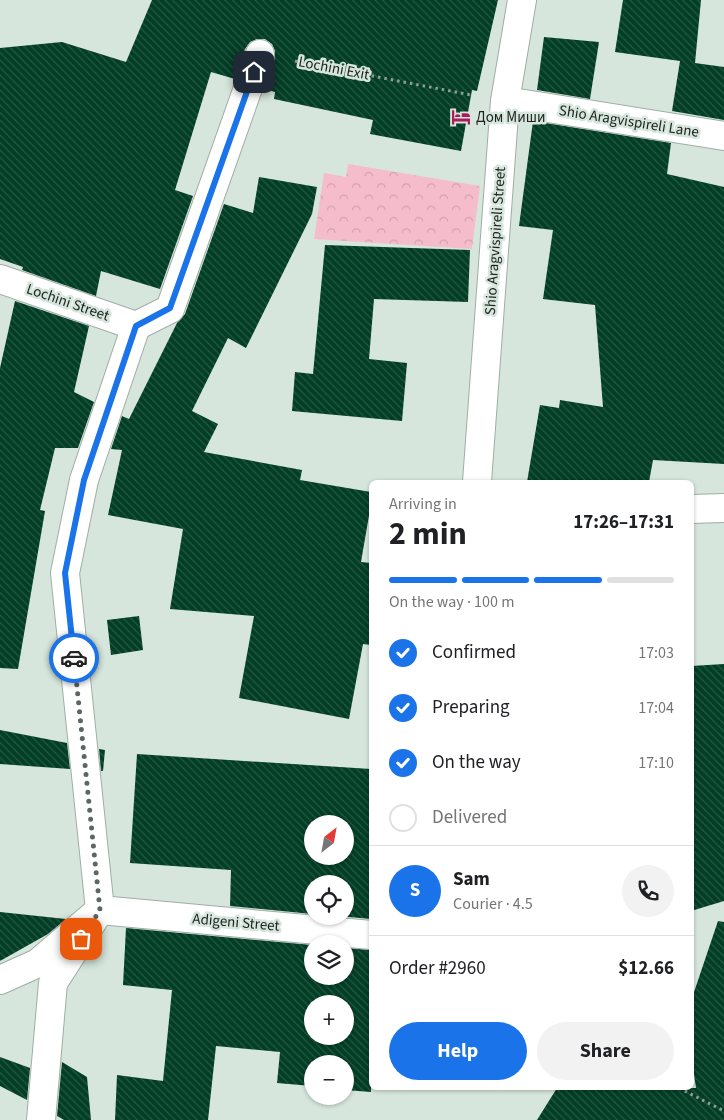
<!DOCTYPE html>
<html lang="en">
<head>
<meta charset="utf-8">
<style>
	:root { --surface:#fff; --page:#f2f2f2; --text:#202124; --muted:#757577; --line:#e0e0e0; --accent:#1a73e8 }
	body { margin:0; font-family:"Source Sans 3",sans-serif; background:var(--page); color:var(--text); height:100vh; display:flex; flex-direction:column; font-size:19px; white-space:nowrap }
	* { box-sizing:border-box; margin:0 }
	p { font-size:16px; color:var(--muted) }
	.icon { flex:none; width:28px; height:28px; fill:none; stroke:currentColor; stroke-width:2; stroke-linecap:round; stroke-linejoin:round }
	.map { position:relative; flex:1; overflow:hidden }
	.sheet { position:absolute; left:369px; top:480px; width:325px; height:610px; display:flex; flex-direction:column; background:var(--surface); border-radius:8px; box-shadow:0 1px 4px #0004 }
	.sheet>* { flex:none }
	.needle { width:32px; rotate:31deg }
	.buttons { position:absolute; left:304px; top:815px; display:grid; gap:10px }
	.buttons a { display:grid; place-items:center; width:50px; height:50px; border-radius:50%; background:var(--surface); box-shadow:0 1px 4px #0004; font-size:25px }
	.pin { position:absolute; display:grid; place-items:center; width:42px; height:42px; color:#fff; margin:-21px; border-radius:10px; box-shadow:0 2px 8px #0006 }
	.courier { position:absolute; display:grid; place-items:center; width:50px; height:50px; margin:-25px; border:4px solid #1a73e8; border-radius:50%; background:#fff; color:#222; box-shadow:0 1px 6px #0007 }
	.head em { font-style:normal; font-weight:700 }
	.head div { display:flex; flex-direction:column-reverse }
	.head { display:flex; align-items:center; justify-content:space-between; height:85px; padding:0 20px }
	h1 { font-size:32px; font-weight:700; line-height:38px }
	.bar { display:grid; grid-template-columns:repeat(4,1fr); gap:8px 5px; align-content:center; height:60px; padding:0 20px }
	.bar i { height:6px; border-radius:4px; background:var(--line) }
	.bar .current { background:var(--accent) }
	.bar p { grid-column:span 4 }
	.line { display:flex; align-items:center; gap:12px; padding:0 20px; border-top:1px solid var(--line) }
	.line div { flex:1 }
	.round { display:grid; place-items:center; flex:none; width:52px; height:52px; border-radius:26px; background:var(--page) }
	ol { padding:0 20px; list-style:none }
	li { display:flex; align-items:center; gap:15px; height:55px }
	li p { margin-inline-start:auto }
	li .icon { padding:5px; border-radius:50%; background:var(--accent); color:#fff; stroke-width:4 }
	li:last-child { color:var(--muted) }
	li i { width:28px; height:28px; border:2px solid var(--line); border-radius:50% }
	.action { display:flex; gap:10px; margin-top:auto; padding:10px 20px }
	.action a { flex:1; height:58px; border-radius:30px; background:var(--accent); color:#fff; font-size:20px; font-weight:700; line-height:58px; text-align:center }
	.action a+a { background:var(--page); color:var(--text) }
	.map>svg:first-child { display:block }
	.park { fill:url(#park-crowns) }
	.building { fill:url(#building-back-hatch); fill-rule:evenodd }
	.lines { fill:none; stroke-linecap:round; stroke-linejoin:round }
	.minor-casing { stroke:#9faea5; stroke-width:30 }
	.path { stroke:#919d96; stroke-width:3; stroke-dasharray:2.5 4; stroke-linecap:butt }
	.minor { stroke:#fff; stroke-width:28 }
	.done { stroke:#5d6660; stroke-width:5; stroke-dasharray:0 9 }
	.route { stroke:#1a73e8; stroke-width:6 }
	.labels { text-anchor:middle; stroke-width:5; stroke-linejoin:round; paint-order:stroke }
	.street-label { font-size:15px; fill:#1c211e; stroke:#d6e6dc }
	.poi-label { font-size:15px; fill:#1c211e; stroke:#d6e6dc; text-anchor:start }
</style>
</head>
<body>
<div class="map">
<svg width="724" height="1120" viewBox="0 0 724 1120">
	<defs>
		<pattern id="park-crowns" width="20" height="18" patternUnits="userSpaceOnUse" patternTransform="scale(1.25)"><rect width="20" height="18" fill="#f5bdcb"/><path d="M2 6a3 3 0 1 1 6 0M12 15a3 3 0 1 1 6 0" fill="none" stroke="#d1a2ae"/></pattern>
		<pattern id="building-back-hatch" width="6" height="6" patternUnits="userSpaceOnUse" patternTransform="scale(1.25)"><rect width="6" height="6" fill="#013e25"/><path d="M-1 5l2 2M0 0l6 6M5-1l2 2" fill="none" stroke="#265743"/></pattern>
	</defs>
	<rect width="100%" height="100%" fill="#d6e6dc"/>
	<polygon class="park" points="348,164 480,186 472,249 314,239 324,173 346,177"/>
	<g class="building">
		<polygon points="152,0 498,0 477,91 472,90 461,151 370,134 373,120 274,99 275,92 264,89 275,59 275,51 272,44 265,39 257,39 250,42 245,49 235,79 211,72 175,190 193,196 160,289 101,271 96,296 22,270 23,267 0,259 0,48 62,42 126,62"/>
		<polygon points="623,0 701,0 695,63 724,67 724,120 672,111 680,61 615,52"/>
		<polygon points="544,37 599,42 590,99 537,90"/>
		<polygon points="533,121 671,143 667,174 724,187 724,464 653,460 649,482 527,482 540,405 559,408 560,400 603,407 595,305 543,299 553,230 519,226"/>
		<polygon points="259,177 317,187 312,214 246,348 228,338 192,411 218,424 204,452 302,470 300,480 371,492 371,504 361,562 371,563 371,645 363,644 349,719 239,698 254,616 170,609 183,529 108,515 122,450 111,449 122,416 129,419 177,323 185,314 224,204 253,213"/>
		<polygon points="325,245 470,250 468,302 374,299 369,359 407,363 402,421 292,411 295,372 313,374"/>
		<polygon points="15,301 89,326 74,392 94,402 78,448 55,448 40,510 45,511 18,669 0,668 0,368"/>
		<polygon points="139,616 143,650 111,655 107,620"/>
		<polygon points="724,664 724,901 691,911 691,666"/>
		<polygon points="0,730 67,743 70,769 0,764"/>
		<polygon points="99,749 105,750 103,771 101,771"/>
		<path d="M137 754 371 769V919L338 916H345V884H312V914L230 906 231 870 130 863ZM312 824H345V856H312Z"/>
		<polygon points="0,912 66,919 48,934 0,961"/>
		<polygon points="718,921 724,922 724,1120 537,1120 557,1088 696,1088 691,1053 691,1001"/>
		<path d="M126 928 312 945V976H345V948L371 950V1092L345 1090V1064H312V1086L277 1083 280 1052 216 1046 208 1120H115L117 1075 163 1081 172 990 123 985ZM312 1004H345V1036H312Z"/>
		<polygon points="0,1057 30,1068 27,1100 0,1086"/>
		<polygon points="62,1062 87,1077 91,1120 64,1120 57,1116"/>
	</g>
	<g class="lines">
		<g class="minor-casing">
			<g id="minor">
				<polyline points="505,101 724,136"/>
				<polyline points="0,279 136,326"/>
				<polyline points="136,326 170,309 260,54"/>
				<polyline points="477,482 505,101 522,0"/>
				<polyline points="691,509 724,508"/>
				<polyline points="0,980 38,963 100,910 371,935"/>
				<polyline points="41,1120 53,983 100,910 65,573 84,480 136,326"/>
			</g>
		</g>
		<g class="path">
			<polyline points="295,61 471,95"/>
			<polyline points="679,1088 724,1111"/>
		</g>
		<use href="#minor" class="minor"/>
	</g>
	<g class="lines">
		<polyline class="done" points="74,658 100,910 81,939"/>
		<polyline class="route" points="74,658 65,573 84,480 136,326 170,308 254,72"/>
	</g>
	<defs>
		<g id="hotel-bare" transform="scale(1.5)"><path d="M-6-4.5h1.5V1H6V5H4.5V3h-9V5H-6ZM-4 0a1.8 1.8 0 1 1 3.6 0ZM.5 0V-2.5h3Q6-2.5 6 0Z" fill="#ab1d5a" stroke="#d6e6dc" stroke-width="2.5" paint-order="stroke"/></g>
	</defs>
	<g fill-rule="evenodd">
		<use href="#hotel-bare" x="461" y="117"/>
	</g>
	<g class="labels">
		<g class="street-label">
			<text transform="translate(334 68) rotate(11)" y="5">Lochini Exit</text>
			<text transform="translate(629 121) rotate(9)" y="5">Shio Aragvispireli Lane</text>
			<text transform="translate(495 241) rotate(-86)" y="5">Shio Aragvispireli Street</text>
			<text transform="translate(68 302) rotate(19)" y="5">Lochini Street</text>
			<text transform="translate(236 922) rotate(5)" y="5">Adigeni Street</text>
		</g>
		<g class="poi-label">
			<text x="476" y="122">Дом Миши</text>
		</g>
	</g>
</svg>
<div class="buttons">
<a><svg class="needle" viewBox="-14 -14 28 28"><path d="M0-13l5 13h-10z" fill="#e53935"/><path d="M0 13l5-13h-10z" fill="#757577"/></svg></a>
<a><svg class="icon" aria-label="locate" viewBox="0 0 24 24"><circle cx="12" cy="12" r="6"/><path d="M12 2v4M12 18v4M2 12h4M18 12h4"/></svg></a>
<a><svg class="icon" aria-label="layers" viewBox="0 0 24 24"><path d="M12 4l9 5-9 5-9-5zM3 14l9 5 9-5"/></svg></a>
<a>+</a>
<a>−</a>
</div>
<div class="pin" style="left:81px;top:939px;background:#ea580c"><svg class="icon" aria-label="bag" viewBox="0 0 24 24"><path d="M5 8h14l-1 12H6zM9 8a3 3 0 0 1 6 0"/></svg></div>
<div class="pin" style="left:254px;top:72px;background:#1f2937"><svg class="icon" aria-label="home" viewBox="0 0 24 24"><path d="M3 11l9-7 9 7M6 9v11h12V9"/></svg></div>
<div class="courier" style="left:74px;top:658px"><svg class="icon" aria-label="car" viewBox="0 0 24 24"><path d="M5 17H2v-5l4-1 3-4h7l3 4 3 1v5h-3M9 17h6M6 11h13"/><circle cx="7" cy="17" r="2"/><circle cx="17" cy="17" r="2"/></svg></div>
<section class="sheet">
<div class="head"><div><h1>2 min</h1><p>Arriving in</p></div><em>17:26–17:31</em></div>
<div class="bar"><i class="current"></i><i class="current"></i><i class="current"></i><i></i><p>On the way · 100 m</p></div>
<ol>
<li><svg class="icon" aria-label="check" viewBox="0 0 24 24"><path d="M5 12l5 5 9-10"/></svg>Confirmed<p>17:03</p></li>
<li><svg class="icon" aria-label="check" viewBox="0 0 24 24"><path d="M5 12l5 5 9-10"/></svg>Preparing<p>17:04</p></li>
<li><svg class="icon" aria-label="check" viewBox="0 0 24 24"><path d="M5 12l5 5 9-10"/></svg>On the way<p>17:10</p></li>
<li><i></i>Delivered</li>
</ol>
<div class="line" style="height:90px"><b class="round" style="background:var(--accent);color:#fff">S</b><div><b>Sam</b><p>Courier · 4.5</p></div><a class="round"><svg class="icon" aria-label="phone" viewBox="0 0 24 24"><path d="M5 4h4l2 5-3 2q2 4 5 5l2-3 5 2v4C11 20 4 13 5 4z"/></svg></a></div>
<div class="line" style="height:65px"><div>Order #2960</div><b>$12.66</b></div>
<div class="action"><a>Help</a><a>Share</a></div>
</section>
</div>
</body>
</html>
